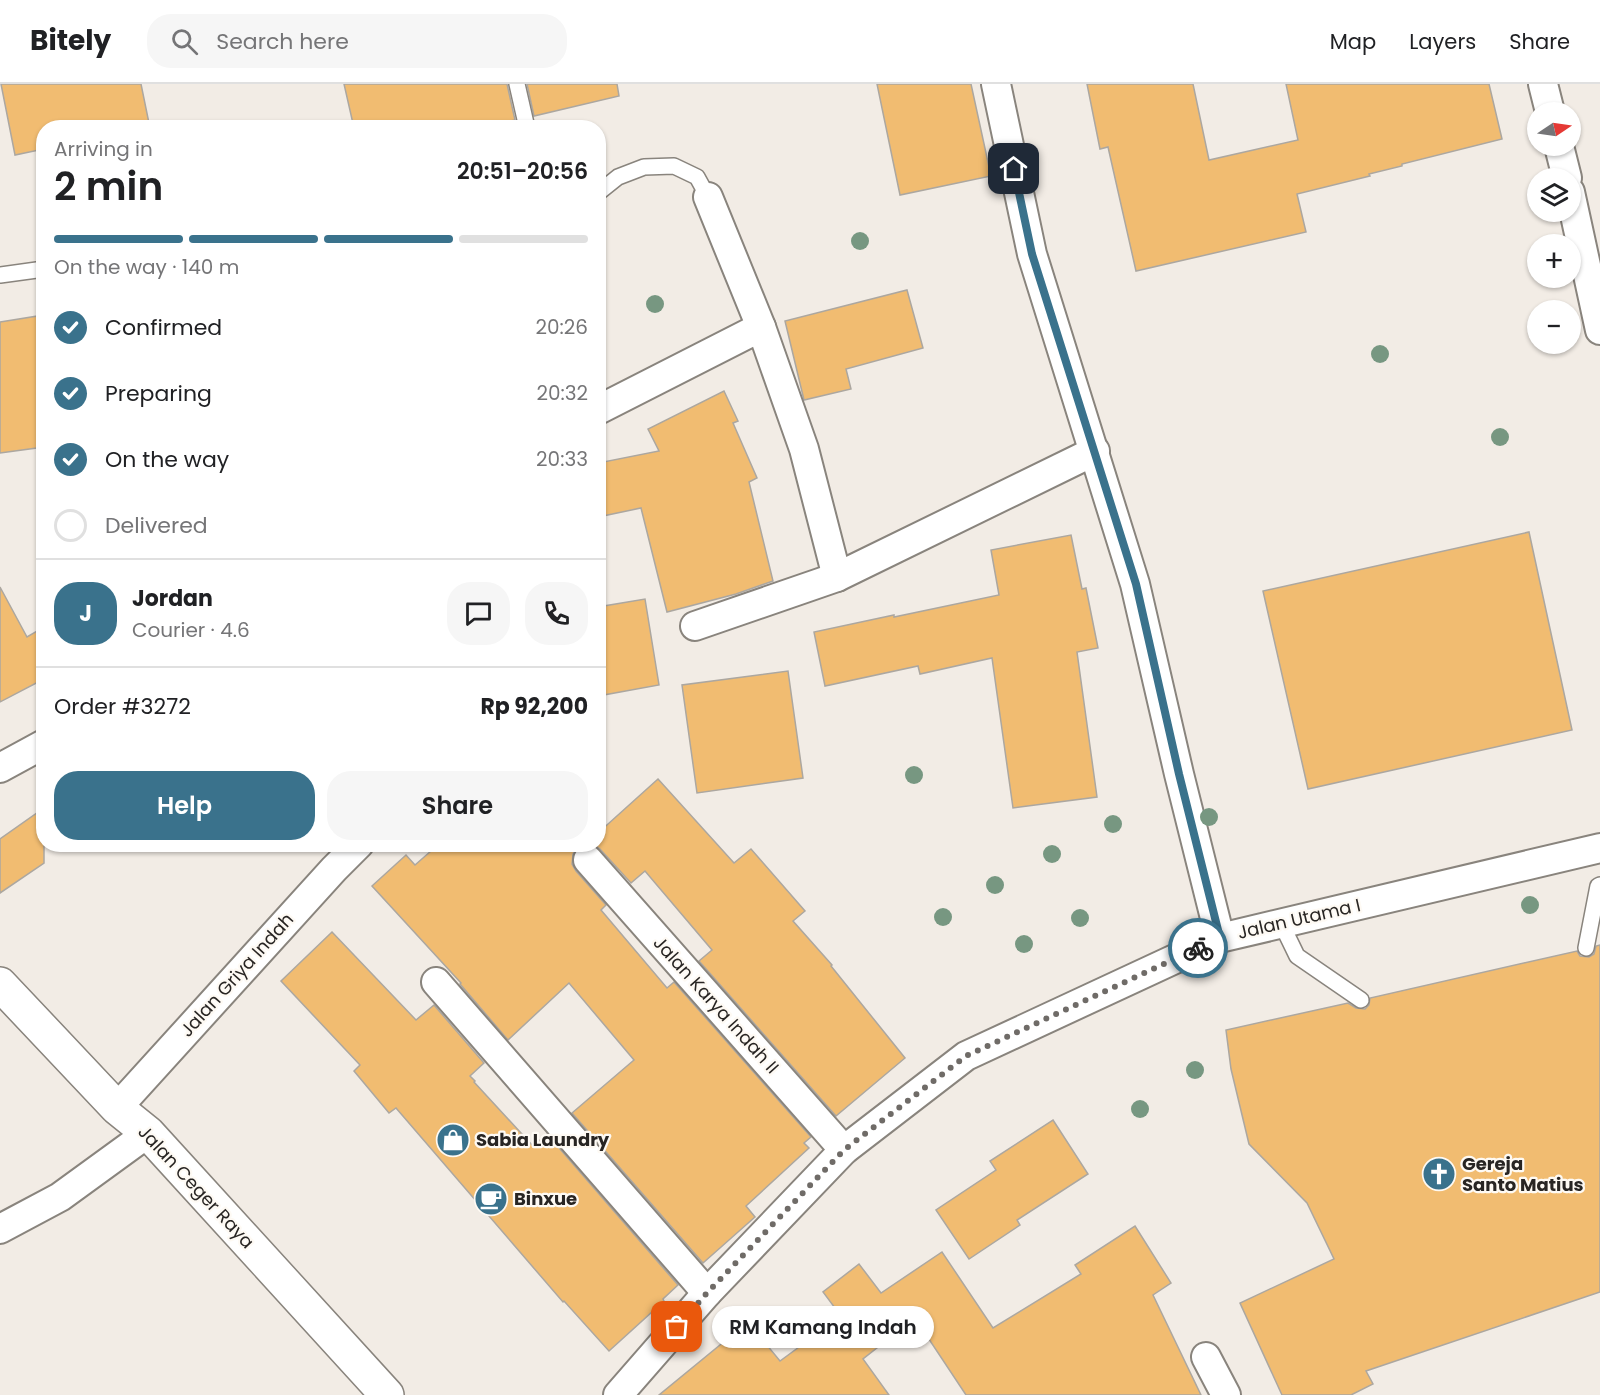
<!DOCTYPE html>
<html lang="en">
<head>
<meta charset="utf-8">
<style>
	:root { --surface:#fff; --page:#f6f6f6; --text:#202124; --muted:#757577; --line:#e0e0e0; --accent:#3a728c }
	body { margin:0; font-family:Poppins,sans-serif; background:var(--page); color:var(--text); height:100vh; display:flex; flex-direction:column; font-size:22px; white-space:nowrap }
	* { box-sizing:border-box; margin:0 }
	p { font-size:20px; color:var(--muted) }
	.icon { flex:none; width:33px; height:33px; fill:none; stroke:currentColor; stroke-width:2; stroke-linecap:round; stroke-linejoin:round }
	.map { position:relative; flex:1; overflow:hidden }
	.sheet { position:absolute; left:36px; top:36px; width:570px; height:732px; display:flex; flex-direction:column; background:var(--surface); border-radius:24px; box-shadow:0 2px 4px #0004 }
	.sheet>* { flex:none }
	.needle { width:39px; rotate:77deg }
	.buttons { position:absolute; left:1527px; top:18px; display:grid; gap:12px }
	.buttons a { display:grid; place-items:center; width:54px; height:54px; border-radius:50%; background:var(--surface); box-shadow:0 2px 4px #0004; font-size:30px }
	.pin { position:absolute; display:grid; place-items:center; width:51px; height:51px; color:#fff; margin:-26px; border-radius:12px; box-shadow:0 3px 9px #0006 }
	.courier { position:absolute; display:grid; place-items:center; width:60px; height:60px; margin:-30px; border:4px solid #3a728c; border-radius:50%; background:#fff; color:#222; box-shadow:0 2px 8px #0007 }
	.bubble { position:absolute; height:42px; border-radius:21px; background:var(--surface); box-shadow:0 2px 4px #0004; font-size:20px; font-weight:600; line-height:42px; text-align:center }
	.overview em { font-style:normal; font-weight:600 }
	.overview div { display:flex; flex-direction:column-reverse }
	.overview { display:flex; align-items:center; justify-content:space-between; height:102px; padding:0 18px }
	h1 { font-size:39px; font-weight:600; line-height:45px }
	.bar { display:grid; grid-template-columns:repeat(4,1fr); gap:9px 6px; align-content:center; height:72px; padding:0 18px }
	.bar i { height:8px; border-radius:4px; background:var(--line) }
	.bar .active { background:var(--accent) }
	.bar p { grid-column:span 4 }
	.line { display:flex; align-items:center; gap:15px; padding:0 18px; border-top:2px solid var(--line) }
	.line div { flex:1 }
	.round { display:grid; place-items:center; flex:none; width:63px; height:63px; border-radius:24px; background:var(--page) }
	ol { padding:0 18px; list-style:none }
	li { display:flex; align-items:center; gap:18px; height:66px }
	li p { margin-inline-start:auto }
	li .icon { padding:6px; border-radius:50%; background:var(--accent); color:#fff; stroke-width:4 }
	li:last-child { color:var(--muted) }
	li i { width:33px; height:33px; border:3px solid var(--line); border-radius:50% }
	.cta { display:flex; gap:12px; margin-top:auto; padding:12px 18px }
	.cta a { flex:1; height:69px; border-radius:24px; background:var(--accent); color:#fff; font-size:24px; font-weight:600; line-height:69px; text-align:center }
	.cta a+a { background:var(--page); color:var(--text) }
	header { display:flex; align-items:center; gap:36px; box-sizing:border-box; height:84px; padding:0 30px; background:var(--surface); border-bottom:2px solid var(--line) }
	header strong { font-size:28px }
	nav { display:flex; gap:33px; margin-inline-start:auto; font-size:21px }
	.search { width:420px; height:54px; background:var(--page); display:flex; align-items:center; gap:15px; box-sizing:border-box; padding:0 21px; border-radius:24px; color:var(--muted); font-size:22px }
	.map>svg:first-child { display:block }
	.building { fill:#f1bc71; stroke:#aca7a0; stroke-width:1.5 }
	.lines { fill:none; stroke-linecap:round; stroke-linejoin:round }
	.service-casing { stroke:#89847d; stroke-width:18 }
	.minor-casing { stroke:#89847d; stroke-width:32 }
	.secondary-casing { stroke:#89847d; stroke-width:36 }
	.service { stroke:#fff; stroke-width:15 }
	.minor { stroke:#fff; stroke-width:28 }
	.secondary { stroke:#fff; stroke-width:33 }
	.tree { fill:#779781 }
	.done { stroke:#6f6b67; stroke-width:6; stroke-dasharray:0 10.8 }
	.route { stroke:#3a728c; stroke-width:8 }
	.labels { text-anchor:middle; stroke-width:4.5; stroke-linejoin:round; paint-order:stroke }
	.street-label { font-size:18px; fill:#282523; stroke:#fefaf4 }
	.poi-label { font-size:18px; font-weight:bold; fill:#282523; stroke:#fefaf4; text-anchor:start }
</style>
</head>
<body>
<header>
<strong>Bitely</strong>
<div class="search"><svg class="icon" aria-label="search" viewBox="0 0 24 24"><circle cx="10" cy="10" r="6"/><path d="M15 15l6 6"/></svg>Search here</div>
<nav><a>Map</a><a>Layers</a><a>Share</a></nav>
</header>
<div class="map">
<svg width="1600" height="1311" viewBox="0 0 1600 1311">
	<rect width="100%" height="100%" fill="#f2ece5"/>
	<g class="building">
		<polygon points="1,0 141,0 150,44 44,44 44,65 15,71"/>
		<polygon points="344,0 507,0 515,36 506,38 507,44 354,44"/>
		<polygon points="527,0 617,0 619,12 534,32"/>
		<polygon points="877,0 971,0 991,92 900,111"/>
		<polygon points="1087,0 1193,0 1209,76 1298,56 1286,0 1489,0 1502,55 1402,80 1402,82 1369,90 1370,92 1297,110 1306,148 1136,187 1108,63 1100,65"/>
		<polygon points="907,206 923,264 846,285 851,305 804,316 785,237"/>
		<polygon points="44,231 44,363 0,369 0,238"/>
		<polygon points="724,307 738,337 733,339 757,394 749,398 773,497 736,510 667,528 641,424 598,433 598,379 659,367 648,345"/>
		<polygon points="1529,448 1572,646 1308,705 1263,507"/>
		<polygon points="1071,451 1082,505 1086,504 1098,564 1077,568 1097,713 1013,724 992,574 920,590 918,582 825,602 814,548 894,531 894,533 999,511 991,466"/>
		<polygon points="0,503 27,553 44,543 44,595 0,618"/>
		<polygon points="645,515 659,601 598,612 598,523"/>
		<polygon points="788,587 803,694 697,709 682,601"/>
		<polygon points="658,695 734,779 751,765 805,827 793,837 832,881 831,882 905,974 836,1032 699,877 712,866 645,787 631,799 600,765 593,760 598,760 598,749"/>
		<polygon points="44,724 44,779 0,809 0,755"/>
		<polygon points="439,760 583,760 577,764 573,770 572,780 576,787 606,821 601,826 667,904 674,898 811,1053 804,1059 809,1064 746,1122 755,1133 703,1179 572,1029 634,976 569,899 508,956 460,900 461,899 372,802 406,771 415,781"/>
		<polygon points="332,848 416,936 434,921 484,979 470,992 475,997 474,998 533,1062 547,1050 678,1201 663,1215 664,1217 609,1267 564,1217 563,1218 396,1024 389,1029 354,987 360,981 281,897"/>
		<polygon points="1600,861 1600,1208 1366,1287 1373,1300 1351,1311 1282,1311 1240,1219 1334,1175 1307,1119 1249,1060 1231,985 1226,946 1348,919 1356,924 1365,925 1369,921 1370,914 1577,867 1580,872 1589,873 1594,870 1596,862"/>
		<polygon points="1053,1036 1088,1090 1017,1136 1020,1141 969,1175 936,1126 996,1086 990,1077"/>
		<polygon points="1135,1142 1171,1199 1153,1211 1201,1311 966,1311 915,1234 863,1275 889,1311 659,1311 748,1238 780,1277 841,1232 823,1208 859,1180 881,1209 942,1168 993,1244 1081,1190 1075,1181"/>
	</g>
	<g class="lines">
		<g class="service-casing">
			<g id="service">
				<polyline points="517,0 527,44"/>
				<polyline points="598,109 618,93 644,83 674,82 697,93 708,113"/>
				<polyline points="0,191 44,185"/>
				<polyline points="1281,839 1297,872 1361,916"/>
				<polyline points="1586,864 1598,802 1600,801"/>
			</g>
		</g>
		<g class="minor-casing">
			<g id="minor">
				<polyline points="996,0 1032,170 1135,500 1179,690 1220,854"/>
				<polyline points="1543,0 1550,28"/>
				<polyline points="1559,62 1567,94"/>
				<polyline points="1570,108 1600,246"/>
				<polyline points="708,113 761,243 804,365 837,493"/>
				<polyline points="598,326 761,243"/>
				<polyline points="695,542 837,493 1095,367"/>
				<polyline points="0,684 44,660"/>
				<polyline points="588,776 844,1066"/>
				<polyline points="436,898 707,1209"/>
				<polyline points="117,1024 334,785 359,760"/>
				<polyline points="0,1145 60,1113 148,1049"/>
				<polyline points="1206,1273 1226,1311"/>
				<polyline points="618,1311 707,1209 844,1066 966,972 1220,854 1600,764"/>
			</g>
		</g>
		<g class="secondary-casing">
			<polyline id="secondary" points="0,900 117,1024 148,1049 387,1311"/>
		</g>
		<use href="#service" class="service"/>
		<use href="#minor" class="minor"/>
		<use href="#secondary" class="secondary"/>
	</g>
	<g class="tree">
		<circle cx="860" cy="157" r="9"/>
		<circle cx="655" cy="220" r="9"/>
		<circle cx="1380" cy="270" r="9"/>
		<circle cx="1500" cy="353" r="9"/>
		<circle cx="914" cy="691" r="9"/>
		<circle cx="1209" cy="733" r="9"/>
		<circle cx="1113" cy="740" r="9"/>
		<circle cx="1052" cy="770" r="9"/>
		<circle cx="995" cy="801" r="9"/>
		<circle cx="1530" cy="821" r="9"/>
		<circle cx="943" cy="833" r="9"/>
		<circle cx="1080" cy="834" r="9"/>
		<circle cx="1024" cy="860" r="9"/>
		<circle cx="1195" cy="986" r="9"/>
		<circle cx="1140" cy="1025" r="9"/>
	</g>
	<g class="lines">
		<polyline class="done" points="677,1243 707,1209 844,1066 966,972 1198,864"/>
		<polyline class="route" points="1014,85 1032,170 1136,500 1179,690 1220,854 1198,864"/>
	</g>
	<defs>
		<g id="shop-disc" transform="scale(1.725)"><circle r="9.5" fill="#3a728c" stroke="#fefaf4"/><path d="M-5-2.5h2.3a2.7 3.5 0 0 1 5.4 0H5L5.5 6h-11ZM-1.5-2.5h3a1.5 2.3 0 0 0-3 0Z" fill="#fff"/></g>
		<g id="church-disc" transform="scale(1.725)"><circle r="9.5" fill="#3a728c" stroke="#fefaf4"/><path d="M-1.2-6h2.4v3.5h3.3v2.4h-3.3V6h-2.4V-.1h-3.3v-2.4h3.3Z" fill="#fff"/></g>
		<g id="cafe-disc" transform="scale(1.725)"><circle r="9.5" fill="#3a728c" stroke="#fefaf4"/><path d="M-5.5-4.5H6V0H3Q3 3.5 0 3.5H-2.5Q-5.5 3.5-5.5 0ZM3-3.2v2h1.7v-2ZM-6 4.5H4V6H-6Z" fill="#fff"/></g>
	</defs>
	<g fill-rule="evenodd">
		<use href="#shop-disc" x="453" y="1056"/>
		<use href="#church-disc" x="1439" y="1090"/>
		<use href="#cafe-disc" x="491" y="1115"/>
	</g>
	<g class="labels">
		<g class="street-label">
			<text transform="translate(1299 835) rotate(-13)" y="6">Jalan Utama I</text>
			<text transform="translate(237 891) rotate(-48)" y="6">Jalan Griya Indah</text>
			<text transform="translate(716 921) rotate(48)" y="6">Jalan Karya Indah II</text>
			<text transform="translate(196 1103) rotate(47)" y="6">Jalan Ceger Raya</text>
		</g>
		<g class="poi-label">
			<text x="476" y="1062">Sabia Laundry</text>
			<text x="1462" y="1086">Gereja<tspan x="1462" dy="21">Santo Matius</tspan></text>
			<text x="514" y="1121">Binxue</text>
		</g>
	</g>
</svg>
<div class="buttons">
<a><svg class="needle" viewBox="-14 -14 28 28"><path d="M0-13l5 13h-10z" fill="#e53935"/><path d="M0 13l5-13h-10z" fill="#757577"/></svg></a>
<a><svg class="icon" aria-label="layers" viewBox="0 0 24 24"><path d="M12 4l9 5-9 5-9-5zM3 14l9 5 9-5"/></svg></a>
<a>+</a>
<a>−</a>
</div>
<div class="pin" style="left:677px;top:1243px;background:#ea580c"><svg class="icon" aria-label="bag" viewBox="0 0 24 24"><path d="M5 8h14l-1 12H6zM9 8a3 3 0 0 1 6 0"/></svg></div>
<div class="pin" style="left:1014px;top:85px;background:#1f2937"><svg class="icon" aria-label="home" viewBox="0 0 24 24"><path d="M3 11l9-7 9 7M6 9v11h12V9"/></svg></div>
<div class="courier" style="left:1198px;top:864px"><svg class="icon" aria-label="bike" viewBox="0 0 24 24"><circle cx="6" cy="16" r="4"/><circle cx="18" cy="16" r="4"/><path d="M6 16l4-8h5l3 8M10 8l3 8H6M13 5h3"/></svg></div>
<div class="bubble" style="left:712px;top:1222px;width:222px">RM Kamang Indah</div>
<section class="sheet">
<div class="overview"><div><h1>2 min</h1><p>Arriving in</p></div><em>20:51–20:56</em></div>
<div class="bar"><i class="active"></i><i class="active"></i><i class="active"></i><i></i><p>On the way · 140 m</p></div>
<ol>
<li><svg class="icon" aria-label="check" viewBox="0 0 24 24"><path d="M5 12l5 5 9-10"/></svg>Confirmed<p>20:26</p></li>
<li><svg class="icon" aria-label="check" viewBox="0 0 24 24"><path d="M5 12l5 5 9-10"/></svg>Preparing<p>20:32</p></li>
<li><svg class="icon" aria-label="check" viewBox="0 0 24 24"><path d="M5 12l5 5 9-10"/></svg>On the way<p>20:33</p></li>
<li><i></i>Delivered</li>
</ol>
<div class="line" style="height:108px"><b class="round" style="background:var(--accent);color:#fff">J</b><div><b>Jordan</b><p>Courier · 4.6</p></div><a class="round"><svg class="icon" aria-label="chat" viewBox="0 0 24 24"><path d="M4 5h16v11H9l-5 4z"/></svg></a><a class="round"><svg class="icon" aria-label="phone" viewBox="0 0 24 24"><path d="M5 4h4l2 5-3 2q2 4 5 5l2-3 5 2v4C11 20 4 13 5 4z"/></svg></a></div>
<div class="line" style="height:78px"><div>Order #3272</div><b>Rp 92,200</b></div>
<div class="cta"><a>Help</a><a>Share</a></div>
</section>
</div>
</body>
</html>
